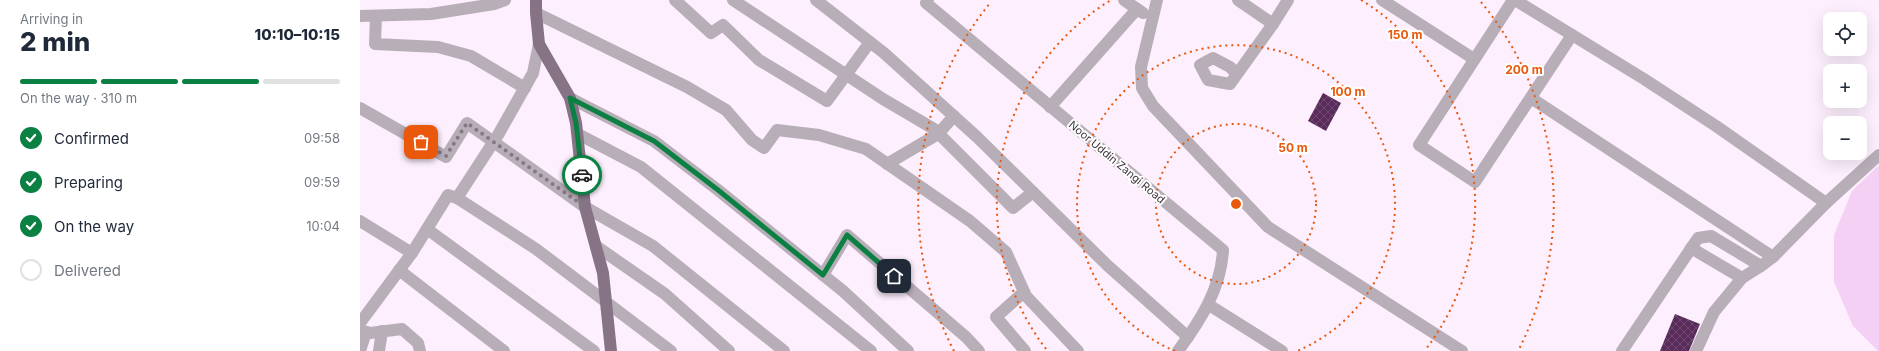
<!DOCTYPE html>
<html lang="en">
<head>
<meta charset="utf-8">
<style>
	:root { --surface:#fff; --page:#f2f2f3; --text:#1f2937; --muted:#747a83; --line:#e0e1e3; --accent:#0b8043 }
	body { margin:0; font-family:Inter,sans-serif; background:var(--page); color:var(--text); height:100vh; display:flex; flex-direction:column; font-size:15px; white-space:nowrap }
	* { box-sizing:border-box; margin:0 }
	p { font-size:13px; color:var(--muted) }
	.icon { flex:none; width:22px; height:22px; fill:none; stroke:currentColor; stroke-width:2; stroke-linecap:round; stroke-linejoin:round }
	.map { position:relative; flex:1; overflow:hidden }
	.panel { display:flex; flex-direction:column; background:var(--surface); width:360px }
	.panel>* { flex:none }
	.buttons { position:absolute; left:1463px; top:12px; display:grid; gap:8px }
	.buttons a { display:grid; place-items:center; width:44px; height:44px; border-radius:8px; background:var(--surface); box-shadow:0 4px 16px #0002; font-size:20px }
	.pin { position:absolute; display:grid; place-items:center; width:34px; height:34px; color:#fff; margin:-17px; border-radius:8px; box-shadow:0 2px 6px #0006 }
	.courier { position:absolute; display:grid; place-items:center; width:40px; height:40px; margin:-20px; border:3px solid #0b8043; border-radius:50%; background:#fff; color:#222; box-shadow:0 1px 5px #0007 }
	.summary em { font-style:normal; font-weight:800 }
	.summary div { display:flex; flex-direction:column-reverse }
	.summary { display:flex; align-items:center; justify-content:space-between; height:68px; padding:0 20px }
	h1 { font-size:26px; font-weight:800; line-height:30px }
	.bar { display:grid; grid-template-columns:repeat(4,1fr); gap:6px 4px; align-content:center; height:48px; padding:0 20px }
	.bar i { height:5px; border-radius:3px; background:var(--line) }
	.bar .current { background:var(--accent) }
	.bar p { grid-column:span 4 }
	ol { padding:0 20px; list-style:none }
	li { display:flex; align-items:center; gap:12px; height:44px }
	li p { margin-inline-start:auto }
	li .icon { padding:4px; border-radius:50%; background:var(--accent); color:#fff; stroke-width:4 }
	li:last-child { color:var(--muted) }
	li i { width:22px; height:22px; border:2px solid var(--line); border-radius:50% }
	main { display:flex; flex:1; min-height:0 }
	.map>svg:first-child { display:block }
	.garden { fill:#f4d1f4 }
	.building { fill:url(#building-cross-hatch) }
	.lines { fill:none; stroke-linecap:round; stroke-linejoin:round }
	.minor { stroke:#b8aeb8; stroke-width:12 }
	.major { stroke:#867486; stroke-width:12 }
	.done { stroke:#837883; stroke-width:4; stroke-dasharray:0 7.2 }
	.route { stroke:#0b8043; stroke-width:5 }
	.ring { fill:none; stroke:#e8590c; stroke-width:2; stroke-dasharray:2 4 }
	.labels { text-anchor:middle; stroke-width:4; stroke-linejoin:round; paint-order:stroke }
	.street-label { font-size:11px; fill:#413841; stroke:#fff }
	.centre { fill:#e8590c; stroke:#fff; stroke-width:2 }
	.ring-label { font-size:12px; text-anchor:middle; font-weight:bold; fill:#e8590c; stroke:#fff; stroke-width:4; stroke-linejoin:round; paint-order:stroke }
</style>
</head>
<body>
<main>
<section class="panel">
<div class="summary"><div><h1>2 min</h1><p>Arriving in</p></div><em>10:10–10:15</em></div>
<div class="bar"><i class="current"></i><i class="current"></i><i class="current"></i><i></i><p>On the way · 310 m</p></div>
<ol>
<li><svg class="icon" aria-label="check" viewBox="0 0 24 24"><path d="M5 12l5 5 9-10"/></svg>Confirmed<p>09:58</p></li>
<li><svg class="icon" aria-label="check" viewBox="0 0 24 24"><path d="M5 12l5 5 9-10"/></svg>Preparing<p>09:59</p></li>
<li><svg class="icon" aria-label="check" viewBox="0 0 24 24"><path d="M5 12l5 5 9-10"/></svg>On the way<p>10:04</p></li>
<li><i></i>Delivered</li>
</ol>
</section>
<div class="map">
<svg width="1519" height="351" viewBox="0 0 1519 351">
	<defs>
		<pattern id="building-cross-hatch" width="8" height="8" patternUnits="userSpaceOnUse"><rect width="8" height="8" fill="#592b5b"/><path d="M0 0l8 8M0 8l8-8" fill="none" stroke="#6f4970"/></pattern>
	</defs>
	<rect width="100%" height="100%" fill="#fdeffd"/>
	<polygon class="garden" points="1519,165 1519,351 1518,351 1493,326 1474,282 1474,235 1492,191"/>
	<g class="building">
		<polygon points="963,93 981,103 966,131 948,121"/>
		<polygon points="1315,314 1340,324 1329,351 1300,351"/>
	</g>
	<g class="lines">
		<g class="minor">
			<polyline points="315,0 351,33 363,25 399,60 467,101 510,42"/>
			<polyline points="373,0 523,99 574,129 653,208 673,192"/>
			<polyline points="456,0 524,53 617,137 747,265 828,337"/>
			<path d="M568 0 566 3 863 250C861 289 840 321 818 351"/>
			<polyline points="764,0 783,13"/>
			<polyline points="797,0 781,67 782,88 793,106 908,227 1102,351"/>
			<polyline points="878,0 913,24 928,0"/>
			<polyline points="1022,0 1114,59"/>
			<polyline points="1153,0 1059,145 1115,182 1212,35"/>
			<polyline points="1155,0 1284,79 1356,126 1466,203"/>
			<polyline points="176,13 327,87 366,110 392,140 404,148 417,130 459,135 506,149 610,221 646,252 666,296 718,351"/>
			<polyline points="0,16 71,14 134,4 145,0"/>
			<polyline points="16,16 15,44 78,47 111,56 165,88"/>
			<polyline points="877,74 870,67 853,58 840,65 848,80 870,84 913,24"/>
			<polyline points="210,98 294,141 358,190 483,291 548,351"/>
			<polyline points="1171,98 1413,257"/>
			<polyline points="690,107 777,9"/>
			<polyline points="0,108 86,157 107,123 225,207 293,246 424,351"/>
			<polyline points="218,134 281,167 511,351"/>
			<polyline points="527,164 578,134 594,116"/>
			<polyline points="97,198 176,249 311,351"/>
			<polyline points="0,221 52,253"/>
			<polyline points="67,229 234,351"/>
			<polyline points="236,246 305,294 369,351"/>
			<polyline points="1331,248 1382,278 1401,266"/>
			<polyline points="39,270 144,351"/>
			<polyline points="463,275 487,235 606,337 619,351"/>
			<polyline points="664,292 636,317 665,351"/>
			<polyline points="849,305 922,351"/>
			<polyline points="0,323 52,253 88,195 97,198 138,135 173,73 179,44"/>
			<polyline points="0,330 10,333 42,329 58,343 60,351"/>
			<polyline points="0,351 6,332"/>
			<polyline points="19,351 22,331"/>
			<polyline points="1262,351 1338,238 1351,236 1401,266 1413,257 1466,203 1519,155"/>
			<polyline points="1336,351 1354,312 1382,278"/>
		</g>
		<polyline class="major" points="176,0 176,13 179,44 210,98 216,123 225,207 243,273 251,351"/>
	</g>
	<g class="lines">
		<polyline class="done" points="61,142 86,156 107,123 225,207 222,175"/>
		<polyline class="route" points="222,175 216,123 210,98 294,141 358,190 463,275 487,235 534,276"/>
	</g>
	<g class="ring">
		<circle cx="876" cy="204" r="80"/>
		<path d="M815 351A159 159 0 1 1 937 351"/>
		<path d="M686 349A239 239 0 0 1 751 0M1001 0A239 239 0 0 1 1066 349"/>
		<path d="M594 351A318 318 0 0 1 631 2M1121 2A318 318 0 0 1 1158 351"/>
	</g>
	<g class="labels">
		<g class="street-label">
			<text transform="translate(757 162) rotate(40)" y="4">Noor Uddin Zangi Road</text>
		</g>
	</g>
	<circle cx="876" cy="204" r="6" class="centre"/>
	<g class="ring-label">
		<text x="1045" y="39">150 m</text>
		<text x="1164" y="74">200 m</text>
		<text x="988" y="96">100 m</text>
		<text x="933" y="152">50 m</text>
	</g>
</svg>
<div class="buttons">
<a><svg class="icon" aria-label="locate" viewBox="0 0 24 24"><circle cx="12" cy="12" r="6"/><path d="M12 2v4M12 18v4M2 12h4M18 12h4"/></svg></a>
<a>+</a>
<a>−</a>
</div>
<div class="pin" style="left:61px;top:142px;background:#ea580c"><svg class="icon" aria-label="bag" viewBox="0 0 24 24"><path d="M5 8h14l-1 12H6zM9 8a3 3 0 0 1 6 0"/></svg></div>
<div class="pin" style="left:534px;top:276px;background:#1f2937"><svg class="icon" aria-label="home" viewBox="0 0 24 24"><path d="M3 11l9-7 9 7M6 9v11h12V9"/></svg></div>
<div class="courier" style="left:222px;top:175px"><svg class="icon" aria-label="car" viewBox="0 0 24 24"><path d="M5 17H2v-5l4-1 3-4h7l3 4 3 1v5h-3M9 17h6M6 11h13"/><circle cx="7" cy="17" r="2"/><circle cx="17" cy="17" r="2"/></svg></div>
</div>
</main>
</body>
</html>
